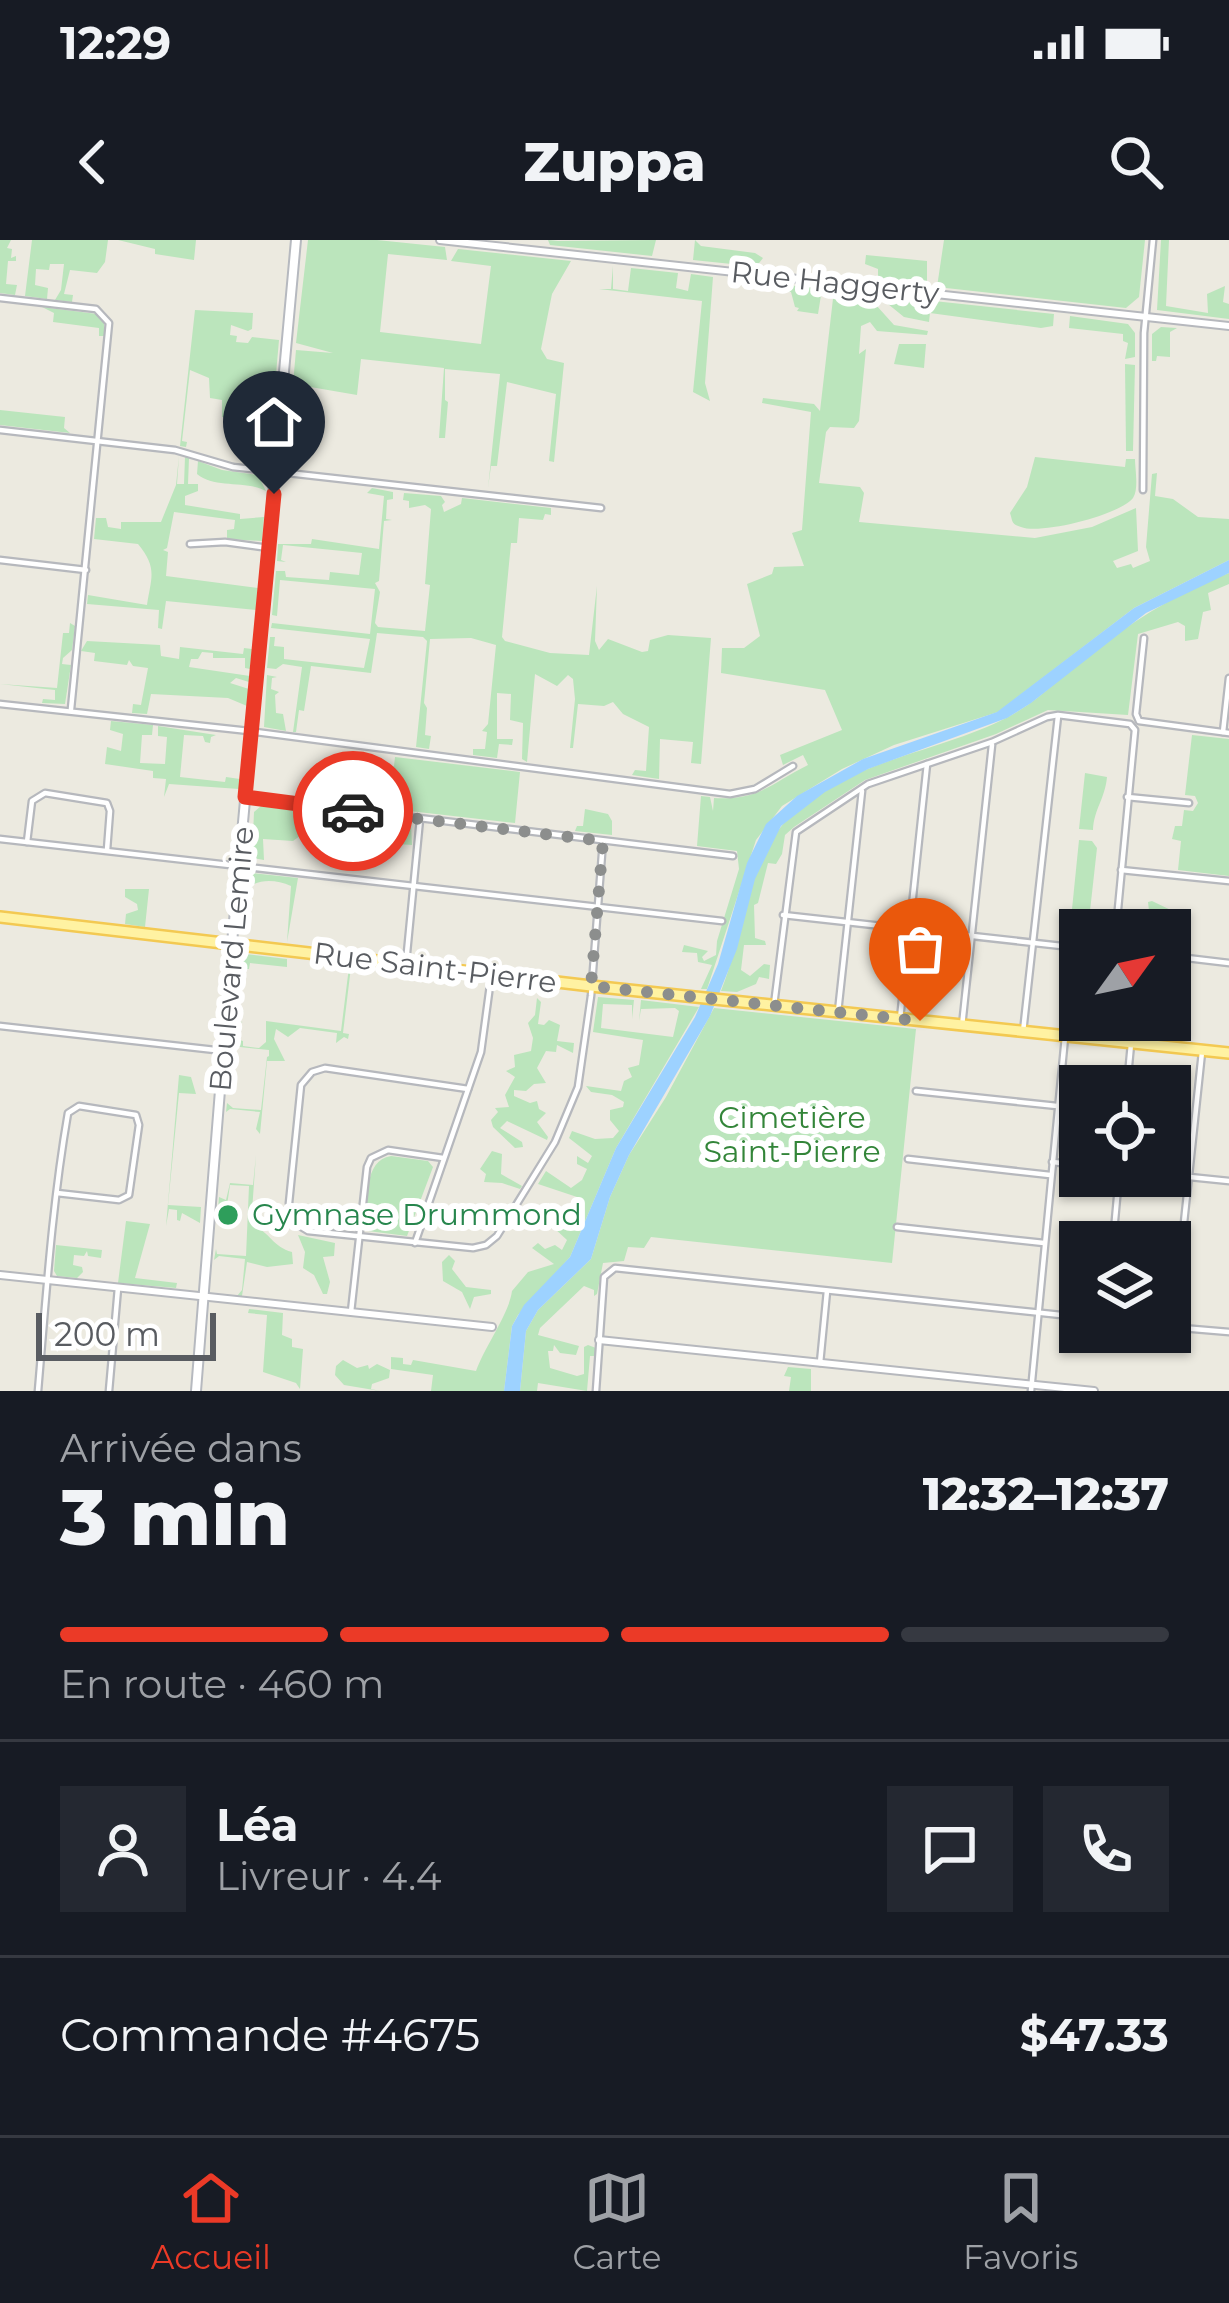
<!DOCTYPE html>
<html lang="fr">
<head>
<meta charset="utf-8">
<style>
	:root { --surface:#171b24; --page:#242831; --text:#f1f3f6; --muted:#9ea1a6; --line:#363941; --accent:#eb3a27 }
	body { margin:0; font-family:Montserrat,sans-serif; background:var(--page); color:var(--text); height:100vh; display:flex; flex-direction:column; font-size:45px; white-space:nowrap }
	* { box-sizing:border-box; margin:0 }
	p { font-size:39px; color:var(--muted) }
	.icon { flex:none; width:66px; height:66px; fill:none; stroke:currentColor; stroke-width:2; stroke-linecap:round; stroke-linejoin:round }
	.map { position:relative; height:1151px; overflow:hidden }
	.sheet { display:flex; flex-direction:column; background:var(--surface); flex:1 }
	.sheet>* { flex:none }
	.needle { width:78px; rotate:57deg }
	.controls { position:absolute; left:1059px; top:669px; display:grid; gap:24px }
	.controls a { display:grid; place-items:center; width:132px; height:132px; border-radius:0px; background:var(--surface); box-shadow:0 3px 9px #0004; font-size:60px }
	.scale { position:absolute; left:36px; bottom:30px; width:180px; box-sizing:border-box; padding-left:12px; border:6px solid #595c61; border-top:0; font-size:33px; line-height:42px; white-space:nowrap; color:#595c61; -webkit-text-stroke:9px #fff; paint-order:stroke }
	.pin { position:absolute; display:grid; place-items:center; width:102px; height:102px; color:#fff; margin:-123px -51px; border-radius:50% 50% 50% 0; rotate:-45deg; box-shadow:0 0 12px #0007 }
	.pin .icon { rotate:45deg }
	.courier { position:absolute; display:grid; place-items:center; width:120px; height:120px; margin:-60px; border:9px solid #eb3a27; border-radius:50%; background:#fff; color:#222; box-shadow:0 3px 15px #0007 }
	.headline em { font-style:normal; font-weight:800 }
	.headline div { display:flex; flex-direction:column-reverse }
	.headline { display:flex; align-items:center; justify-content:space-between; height:204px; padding:0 60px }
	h1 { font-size:78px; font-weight:800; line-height:90px }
	.bar { display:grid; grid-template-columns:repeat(4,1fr); gap:18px 12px; align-content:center; height:144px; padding:0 60px }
	.bar i { height:15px; border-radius:9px; background:var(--line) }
	.bar .on { background:var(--accent) }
	.bar p { grid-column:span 4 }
	.line { display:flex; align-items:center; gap:30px; padding:0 60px; border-top:3px solid var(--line) }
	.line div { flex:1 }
	.round { display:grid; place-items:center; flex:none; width:126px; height:126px; border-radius:0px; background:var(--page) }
	.status { display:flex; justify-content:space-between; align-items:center; height:84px; padding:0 60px; background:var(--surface); direction:ltr }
	.status svg { height:33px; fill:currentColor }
	header { display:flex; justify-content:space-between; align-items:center; height:156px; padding:0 60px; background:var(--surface); font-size:54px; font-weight:800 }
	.menu { display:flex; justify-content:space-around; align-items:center; height:168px; border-top:3px solid var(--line); background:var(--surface); font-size:33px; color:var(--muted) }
	.menu a { display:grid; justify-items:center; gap:6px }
	.menu .on { color:var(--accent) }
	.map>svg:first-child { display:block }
	.green { fill:#bbe5bc }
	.water { fill:#9dd2ff }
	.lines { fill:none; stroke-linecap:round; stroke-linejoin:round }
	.minor-casing { stroke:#b6b8bd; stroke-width:9 }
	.tertiary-casing { stroke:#b6b8bd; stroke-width:10 }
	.secondary-casing { stroke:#b6b9bf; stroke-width:12 }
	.primary-casing { stroke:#f3c952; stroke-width:14 }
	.minor { stroke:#fff; stroke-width:4.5 }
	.tertiary { stroke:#fff; stroke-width:6 }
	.secondary { stroke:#fff; stroke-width:8 }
	.primary { stroke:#fff2a2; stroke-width:9 }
	.done { stroke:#8c8e8d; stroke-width:12; stroke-dasharray:0 21.6 }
	.route { stroke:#eb3a27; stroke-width:15 }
	.leisure-dot { fill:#2e9e5b; stroke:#fff; stroke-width:4.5 }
	.labels { text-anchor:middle; stroke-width:12; stroke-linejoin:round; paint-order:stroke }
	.street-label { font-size:30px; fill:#595c61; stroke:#fff }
	.park-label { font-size:30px; fill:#338539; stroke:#fff }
	.leisure-label { font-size:30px; fill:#27864d; stroke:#fff; text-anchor:start }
</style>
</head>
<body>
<div class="status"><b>12:29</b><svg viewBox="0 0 49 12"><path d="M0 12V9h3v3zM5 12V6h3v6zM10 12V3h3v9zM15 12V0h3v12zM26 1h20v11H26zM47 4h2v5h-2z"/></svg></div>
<header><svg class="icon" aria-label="back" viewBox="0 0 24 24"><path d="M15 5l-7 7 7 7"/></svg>Zuppa<svg class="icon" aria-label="search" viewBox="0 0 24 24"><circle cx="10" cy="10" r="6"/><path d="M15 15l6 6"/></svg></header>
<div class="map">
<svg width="1229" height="1151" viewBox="0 0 1229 1151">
	<rect width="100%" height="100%" fill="#eceae0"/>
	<g class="green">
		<polygon points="0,0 11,0 7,8 12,9 11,18 16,16 16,21 8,21 6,44 17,45 15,55 0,53"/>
		<polygon points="32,0 108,0 105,22 97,33 70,30 64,54 73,55 72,62 55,60 61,50 64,24 50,24 49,30 36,29 35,45 48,48 47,59 25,56"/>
		<polygon points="118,0 196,0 194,20 155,14 155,9"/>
		<polygon points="308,0 377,0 445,7 447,20 388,14 380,92 481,104 491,26 451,21 458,9 571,21 552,54 541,109 547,119 564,123 554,222 549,221 556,154 507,142 497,226 491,226 488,248 500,134 445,129 445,160 448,162 445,198 439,198 444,128 361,119 357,155 293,144 296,110 333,113 296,103"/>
		<polygon points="548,0 558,1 656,0 652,16 550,5"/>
		<polygon points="695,0 701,6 755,13 763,18 756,27 754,23 751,26 693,20"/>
		<polygon points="944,0 1145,0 1139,57 1126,68 937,47"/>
		<polygon points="1161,0 1169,0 1166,66 1208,73 1207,54 1225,46 1223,62 1229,64 1229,79 1157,70"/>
		<polygon points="866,15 927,21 927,43 878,40 878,29 865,24"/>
		<polygon points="613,26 613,49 628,51 631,28 678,33 676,48 688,51 691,34 713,37 705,143 710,161 693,152 702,61 599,49 611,49"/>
		<polygon points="751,41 822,49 818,74 797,71 799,68 795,67 791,52 749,47"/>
		<path d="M834 50 867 55 894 85 928 91 927 95 877 91 870 82 861 86 859 114 866 109 859 181 854 188 830 187 826 192 819 243 860 247 864 253 859 282 1035 298 1092 287 1136 268 1138 311 1113 321 1117 328 1131 324 1133 328 1150 321 1146 307 1152 234 1157 233 1155 256 1173 259 1198 277 1229 279V320L1134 368 998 472 894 505 842 529 782 566 756 600 707 749H701L712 725 698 722 697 713 682 712 684 705 708 711 702 717 704 721 716 715 717 701 739 629 737 611 697 606 701 556 710 557 713 571 714 558C760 560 770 544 808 525L803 515 783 525 780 515 842 490 825 450 721 433 722 408H744L760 396 747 344 772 334 774 327 804 326 792 293 802 290 811 172 762 163 763 158 814 164 820 171Z"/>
		<polygon points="887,56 1054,74 1053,86 1041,88 930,73 929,82 904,77 883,60"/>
		<polygon points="42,67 97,74 104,82 104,96 99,96 99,88 53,82 54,73"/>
		<polygon points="195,70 253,73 252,89 248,91 231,85 230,95 237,96 236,102 248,103 252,97 279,100 271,191 265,191 264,179 253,178 251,188 251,180 222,177 222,160 210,158 209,138 190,130 182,201 187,202 186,207 180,206"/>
		<polygon points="1070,76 1128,84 1135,93 1135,117 1125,119 1128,103 1123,101 1123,94 1069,88"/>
		<polygon points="1161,87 1177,88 1170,92 1170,117 1157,116 1156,121 1152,121 1152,94"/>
		<polygon points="899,104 926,104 924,128 894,124"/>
		<polygon points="1125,124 1135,125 1133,211 1126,211"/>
		<polygon points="0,170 65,177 64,188 70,193 0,185"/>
		<path d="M179 216 177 244H184L185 217 189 218 188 244H198V251L185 256V265L240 274V279L264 277 262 301 227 299V290L234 289 235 280 174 272 167 308 163 310 168 312 166 336 258 348 256 370 166 361 162 389 158 388 159 370 87 364 88 355 147 365C151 338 158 328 138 304L94 299 96 278H106L108 287 121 289V282H161L176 245Z"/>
		<path d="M1035 217 1125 227 1126 219H1135C1135 229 1139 249 1133 258 1120 275 1040 295 1021 287 1011 284 1013 282 1010 273L1027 247Z"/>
		<path d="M198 221 222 230 258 235 266 251C246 240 215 249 197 234Z"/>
		<polygon points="372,248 393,252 393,259 387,260 386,279 392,280 384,281 379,341 375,343 380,352 375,383 378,387 425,391 430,345 425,344 431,269 425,265 409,268 409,261 403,260 404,253 441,256 445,262 442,265 444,272 461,264 462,258 551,268 551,275 545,274 543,280 519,278 517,303 511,303 502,397 505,401 550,413 589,415 597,346 595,401 599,410 608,399 642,412 648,411 650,400 668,395 711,398 701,524 691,523 693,502 660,499 659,539 632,535 635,530 646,531 649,487 623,474 613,462 604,466 578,464 573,508 570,508 575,459 573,439 568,435 557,446 535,434 527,522 522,519 523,483 510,480 511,454 497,453 497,499 513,499 512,505 499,504 497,518 473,515 473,509 485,509 487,492 482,491 488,484 496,405 471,398 430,399 424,463 427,468 425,495 431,496 429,509 416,507 427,401 423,397 377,393 371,433 311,426 304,471 299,470 296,492 293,492 302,427 283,424 276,429 267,428 270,397 275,397 274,406 284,407 284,419 364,428 370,399 271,388 272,383 370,394 375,349 280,340 277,376 272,375 276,331 285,331 286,337 329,340 330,332 359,335 362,313 283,305 281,320 286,322 277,321 278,304 311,304 312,299 379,309 384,256 367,253"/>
		<path d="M1229 333V344L1208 353 1211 370 1203 372 1198 399 1185 401V386L1178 382 1138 394 1128 475 1048 470 996 494 865 540 794 587 785 595 782 614 776 624 768 623 758 663 754 665 755 698 765 701 766 705H744L741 730 750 736 764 724 770 725 769 739 759 737 756 744 737 752 721 751C742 700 745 632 780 588 832 522 938 514 1008 477 1041 460 1065 432 1095 410 1137 379 1180 351 1229 333Z"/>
		<polygon points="70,383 75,386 72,410 63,418 62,424 71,425 65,464 42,463 43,459 55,460 55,450 0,444 57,448 63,393 69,393"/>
		<polygon points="87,401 160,405 161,416 179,419 180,407 243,414 244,408 252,409 250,429 245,428 245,418 213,418 213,413 202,412 198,419 191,419 189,427 250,436 249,442 236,438 230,443 249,449 247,466 228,458 151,454 147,474 132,473 133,464 141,465 148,428 133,426 129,420 127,425 94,421 95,413 81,411"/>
		<polygon points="267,435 277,437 272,438 271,449 279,452 275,455 276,473 283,474 286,491 264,487"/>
		<polygon points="111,481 153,485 152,495 142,495 140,523 165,524 167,497 158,496 158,486 216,495 211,497 210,503 205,502 203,496 184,495 180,537 225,542 226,537 240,539 239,549 169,544 164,557 166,539 153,538 153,531 105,524 107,507 121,511 123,494 110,490"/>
		<polygon points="1192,495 1229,499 1229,636 1178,630 1181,601 1172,599 1175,586 1182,586 1184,570 1193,571 1198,563 1195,556 1185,555"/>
		<path d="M348 516C363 522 379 535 394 526L395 517 520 532 515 583 392 569 396 532 329 525 332 520Z"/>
		<path d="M1085 533 1107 537C1105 559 1094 569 1093 590L1079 589Z"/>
		<polygon points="261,566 305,572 299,575 300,596 293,601 263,599 264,620 252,618 254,572"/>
		<polygon points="585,569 608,574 612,581 612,595 575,591 577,586 583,586"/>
		<polygon points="386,582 394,589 401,582 411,584 412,605 383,603"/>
		<polygon points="1079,600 1092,601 1097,608 1089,680 1071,679"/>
		<path d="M252 633 298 638 287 702 291 646C275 639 257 639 247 649Z"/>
		<polygon points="125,649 149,649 145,687 125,684 126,674 138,670 137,664 125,657"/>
		<polygon points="1152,661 1177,673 1191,674 1191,688 1186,692 1181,690 1179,679 1157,679 1152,687 1153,677 1144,676 1149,671 1148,662"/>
		<polygon points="246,714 287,719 287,727 250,723 249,729 244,729 239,770 244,772 237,772 239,724"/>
		<polygon points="349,727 351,727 343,793 349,794 348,799 344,797 336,803 337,793 300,788 288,797 276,789 274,799 285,821 267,821 260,894 256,889 260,872 230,869 226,872 227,863 233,868 261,870 267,817 269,816 269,810 231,806 234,781 243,782 238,783 236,799 243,801 243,806 259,808 266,802 266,781 341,791"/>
		<path d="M598 757 634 760 632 779V765L603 764 601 788 673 797 679 771 675 768 641 769 639 781 641 760 699 767 616 908 570 1017 518 1075 512 1086 504 1151H431L433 1135 391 1129V1117L403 1118V1124L411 1125 413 1120 476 1131C485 1106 509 1074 512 1051L528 1032 554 1024 532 1008 538 1003 545 1009 555 1005 562 1010 567 1000 554 988 527 975 533 966 567 988 574 982 583 959 538 944 546 931 571 948 582 940 587 929 577 924V916L588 923 592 916 569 898 572 891 595 899 613 898 619 891 610 880V870L623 867 624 862 612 855 591 852 586 846 621 851 624 841 632 837 628 828 639 825 643 800 593 792Z"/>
		<polygon points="537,758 541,762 538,784 544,785 549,780 560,785 557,801 574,803 573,813 557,805 556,812 546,811 537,828 546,843 534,844 526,851 514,850 514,856 530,863 537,861 539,869 546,873 537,882 548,897 547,900 507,881 500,888 522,902 523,907 515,908 493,887 491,880 498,872 495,868 509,867 505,855 515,837 506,831 515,827 514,815 531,811 533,798 528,783 535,775"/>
		<polygon points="714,768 916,789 892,1023 651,997 644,1008 628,1007 624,1021 603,1023 597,1054 594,1056 594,1050 584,1046 540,1088 538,1095 579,1106 576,1115 560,1113 554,1105 553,1111 548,1111 550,1128 577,1136 584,1134 584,1107 588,1105 596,1108 595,1116 590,1116 587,1151 538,1143 537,1151 520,1151 526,1091 538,1070 591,1019 610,957 629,915 666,857"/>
		<polygon points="179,835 191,837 196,854 179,853 168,965 201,967 200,983 182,973 180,981 177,980 177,970 169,969 166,986"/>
		<polygon points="492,911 502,914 501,934 522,946 520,949 502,943 484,942 486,934 480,929"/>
		<path d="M256 915 251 985C269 990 272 1007 292 1012L293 1024 267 1027 247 1022 242 1056H237L242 1050 245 1019 219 1016 214 1020 216 1009 217 1014 246 1016 249 946 230 945 226 972 225 968 222 971 225 988 217 982 219 957 226 960 230 943 253 945Z"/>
		<path d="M391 916 428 921 433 927 407 996 368 991 365 986C368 962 363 920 391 916Z"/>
		<polygon points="126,981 150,984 135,1038 177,1043 176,1048 118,1043"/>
		<polygon points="298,995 335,1003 334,1016 323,1017 330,1042 327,1054 323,1054 314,1035 303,1028 305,1012"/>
		<polygon points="56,1005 102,1010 101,1018 88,1016 87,1011 84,1016 74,1015 73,1025 82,1027 83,1032 77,1038 57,1036 54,1031"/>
		<polygon points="449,1015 455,1021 452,1029 466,1047 491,1050 491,1054 474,1057 470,1069 462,1052 443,1041 442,1022"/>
		<polygon points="249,1069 283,1073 282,1095 292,1099 292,1107 303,1109 300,1149 296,1143 263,1132 267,1075 248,1073"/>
		<polygon points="343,1120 357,1128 368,1125 369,1129 377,1124 390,1130 389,1138 372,1144 371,1149 380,1151 344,1145 335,1135 336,1126"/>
		<polygon points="788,1127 811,1129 811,1151 789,1151 791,1137 784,1136"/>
	</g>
	<polygon class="water" points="1229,320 1229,333 1146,373 1031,463 1007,478 868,529 825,552 781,586 755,639 737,709 710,776 629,915 610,957 591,1019 538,1070 526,1091 520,1151 504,1151 512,1086 524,1065 570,1017 616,908 695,777 718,724 747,623 766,584 797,556 863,519 997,472 1134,368"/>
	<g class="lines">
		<g class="minor-casing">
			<g id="minor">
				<polyline points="0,58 96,69 109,83 71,469"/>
				<polyline points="0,190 175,210 233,227 601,268"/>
				<polyline points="1143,250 1144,93 1153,0"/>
				<polyline points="190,304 225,302 269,308"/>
				<polyline points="0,320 86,330"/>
				<polyline points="1144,398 1136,474 1139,481 1229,493"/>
				<polyline points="0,464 240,490 730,554 755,549 793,526"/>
				<polyline points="1223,492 1229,438"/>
				<polyline points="245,557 733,616"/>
				<polyline points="1127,557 1189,563"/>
				<polyline points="0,599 722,681"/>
				<polyline points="27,602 32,561 45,553 107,563 110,571 107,610"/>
				<polyline points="1121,630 1229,641"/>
				<polyline points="783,675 1080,708"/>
				<polyline points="1170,716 1229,723"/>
				<polyline points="406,723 420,579"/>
				<polyline points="774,765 796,592 868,544 992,502 1047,477 1058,475 1130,484 1135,490 1116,690"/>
				<polyline points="838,772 862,551"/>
				<polyline points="900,779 927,524"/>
				<polyline points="0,786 224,811"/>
				<polyline points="962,786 992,505"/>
				<polyline points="1023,792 1058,476"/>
				<polyline points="1103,801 1105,780"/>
				<polyline points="1127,846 1131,804"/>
				<polyline points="468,849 325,828 312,832 301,845 289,963 293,982 308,991 473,1008 486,1005 497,996 555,902 578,847 591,756 603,601"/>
				<polyline points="916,851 1057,866"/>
				<polyline points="908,919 1050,935"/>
				<polyline points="1052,922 1080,925"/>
				<polyline points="1170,935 1229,941"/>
				<polyline points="897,987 1044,1003"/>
				<polyline points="1113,1002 1119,936"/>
				<polyline points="415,1003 481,812 491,738"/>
				<polyline points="351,1072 367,927 371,918 388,910 443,918"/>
				<polyline points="1170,1087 1229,1092"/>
				<polyline points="1173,1087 1202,812"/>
				<polyline points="820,1123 827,1051"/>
				<path d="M38 1151C46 1058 52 965 68 873L79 866 136 875 139 885 129 955 119 960 57 953"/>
				<polyline points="109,1151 118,1048"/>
				<polyline points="596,1151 604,1037 615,1028 1080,1077"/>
				<polyline points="1031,1151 1065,797"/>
			</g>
		</g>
		<g class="tertiary-casing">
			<g id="tertiary">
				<polyline points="440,0 1229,86"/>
				<polyline points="0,1035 492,1087"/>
				<polyline points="599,1100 1094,1151"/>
			</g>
		</g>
		<g class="secondary-casing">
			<polyline id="secondary" points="196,1151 230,725 296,0"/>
		</g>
		<g class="primary-casing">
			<polyline id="primary" points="0,677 591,746 1229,813"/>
		</g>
		<use href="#minor" class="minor"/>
		<use href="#tertiary" class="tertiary"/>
		<use href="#secondary" class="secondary"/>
		<use href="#primary" class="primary"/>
	</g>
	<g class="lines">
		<polyline class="done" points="353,571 603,601 591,746 920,781"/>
		<polyline class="route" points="274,254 245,557 353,571"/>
	</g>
	<circle class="leisure-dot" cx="228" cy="975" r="12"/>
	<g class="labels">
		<g class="street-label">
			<text transform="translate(835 43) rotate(6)" y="10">Rue Haggerty</text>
			<text transform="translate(232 719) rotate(-85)" y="10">Boulevard Lemire</text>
			<text transform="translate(435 728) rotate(7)" y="10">Rue Saint-Pierre</text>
		</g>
		<g class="park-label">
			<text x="792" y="888">Cimetière<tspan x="792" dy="34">Saint-Pierre</tspan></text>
		</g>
		<g class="leisure-label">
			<text x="252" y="985">Gymnase Drummond</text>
		</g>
	</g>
</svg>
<div class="controls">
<a><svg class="needle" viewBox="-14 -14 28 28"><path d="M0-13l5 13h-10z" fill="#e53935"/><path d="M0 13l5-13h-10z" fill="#9ea1a6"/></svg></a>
<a><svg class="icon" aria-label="locate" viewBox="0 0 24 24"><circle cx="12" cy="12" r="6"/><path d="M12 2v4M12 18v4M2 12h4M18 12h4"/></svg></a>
<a><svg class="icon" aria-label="layers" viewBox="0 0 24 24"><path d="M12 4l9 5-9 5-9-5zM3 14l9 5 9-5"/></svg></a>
</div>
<div class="scale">200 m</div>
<div class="pin" style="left:920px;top:781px;background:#ea580c"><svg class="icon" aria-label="bag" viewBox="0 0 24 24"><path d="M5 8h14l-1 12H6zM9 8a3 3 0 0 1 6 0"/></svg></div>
<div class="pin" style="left:274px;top:254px;background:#1f2937"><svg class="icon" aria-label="home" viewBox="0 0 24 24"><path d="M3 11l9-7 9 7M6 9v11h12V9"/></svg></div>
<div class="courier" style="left:353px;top:571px"><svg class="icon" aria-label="car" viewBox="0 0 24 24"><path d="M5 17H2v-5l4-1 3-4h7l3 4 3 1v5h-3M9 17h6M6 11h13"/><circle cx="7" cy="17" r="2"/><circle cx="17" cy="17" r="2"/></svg></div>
</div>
<section class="sheet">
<div class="headline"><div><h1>3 min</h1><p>Arrivée dans</p></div><em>12:32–12:37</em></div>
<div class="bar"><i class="on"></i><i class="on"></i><i class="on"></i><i></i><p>En route · 460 m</p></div>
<div class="line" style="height:216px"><a class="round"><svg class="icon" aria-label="person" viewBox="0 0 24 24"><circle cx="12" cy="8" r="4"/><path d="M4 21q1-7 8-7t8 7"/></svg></a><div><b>Léa</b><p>Livreur · 4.4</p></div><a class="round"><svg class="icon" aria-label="chat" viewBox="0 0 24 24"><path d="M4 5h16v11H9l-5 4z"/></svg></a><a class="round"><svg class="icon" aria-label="phone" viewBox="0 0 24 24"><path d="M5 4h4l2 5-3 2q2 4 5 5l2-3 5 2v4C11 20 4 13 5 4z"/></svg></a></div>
<div class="line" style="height:156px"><div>Commande #4675</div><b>$47.33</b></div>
</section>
<nav class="menu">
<a class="on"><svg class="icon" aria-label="home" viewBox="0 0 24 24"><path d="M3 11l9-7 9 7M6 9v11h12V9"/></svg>Accueil</a>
<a><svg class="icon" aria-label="map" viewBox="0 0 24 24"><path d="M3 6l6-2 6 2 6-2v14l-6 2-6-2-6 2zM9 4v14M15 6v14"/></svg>Carte</a>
<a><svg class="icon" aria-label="saved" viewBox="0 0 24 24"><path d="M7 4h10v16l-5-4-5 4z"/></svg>Favoris</a>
</nav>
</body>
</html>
